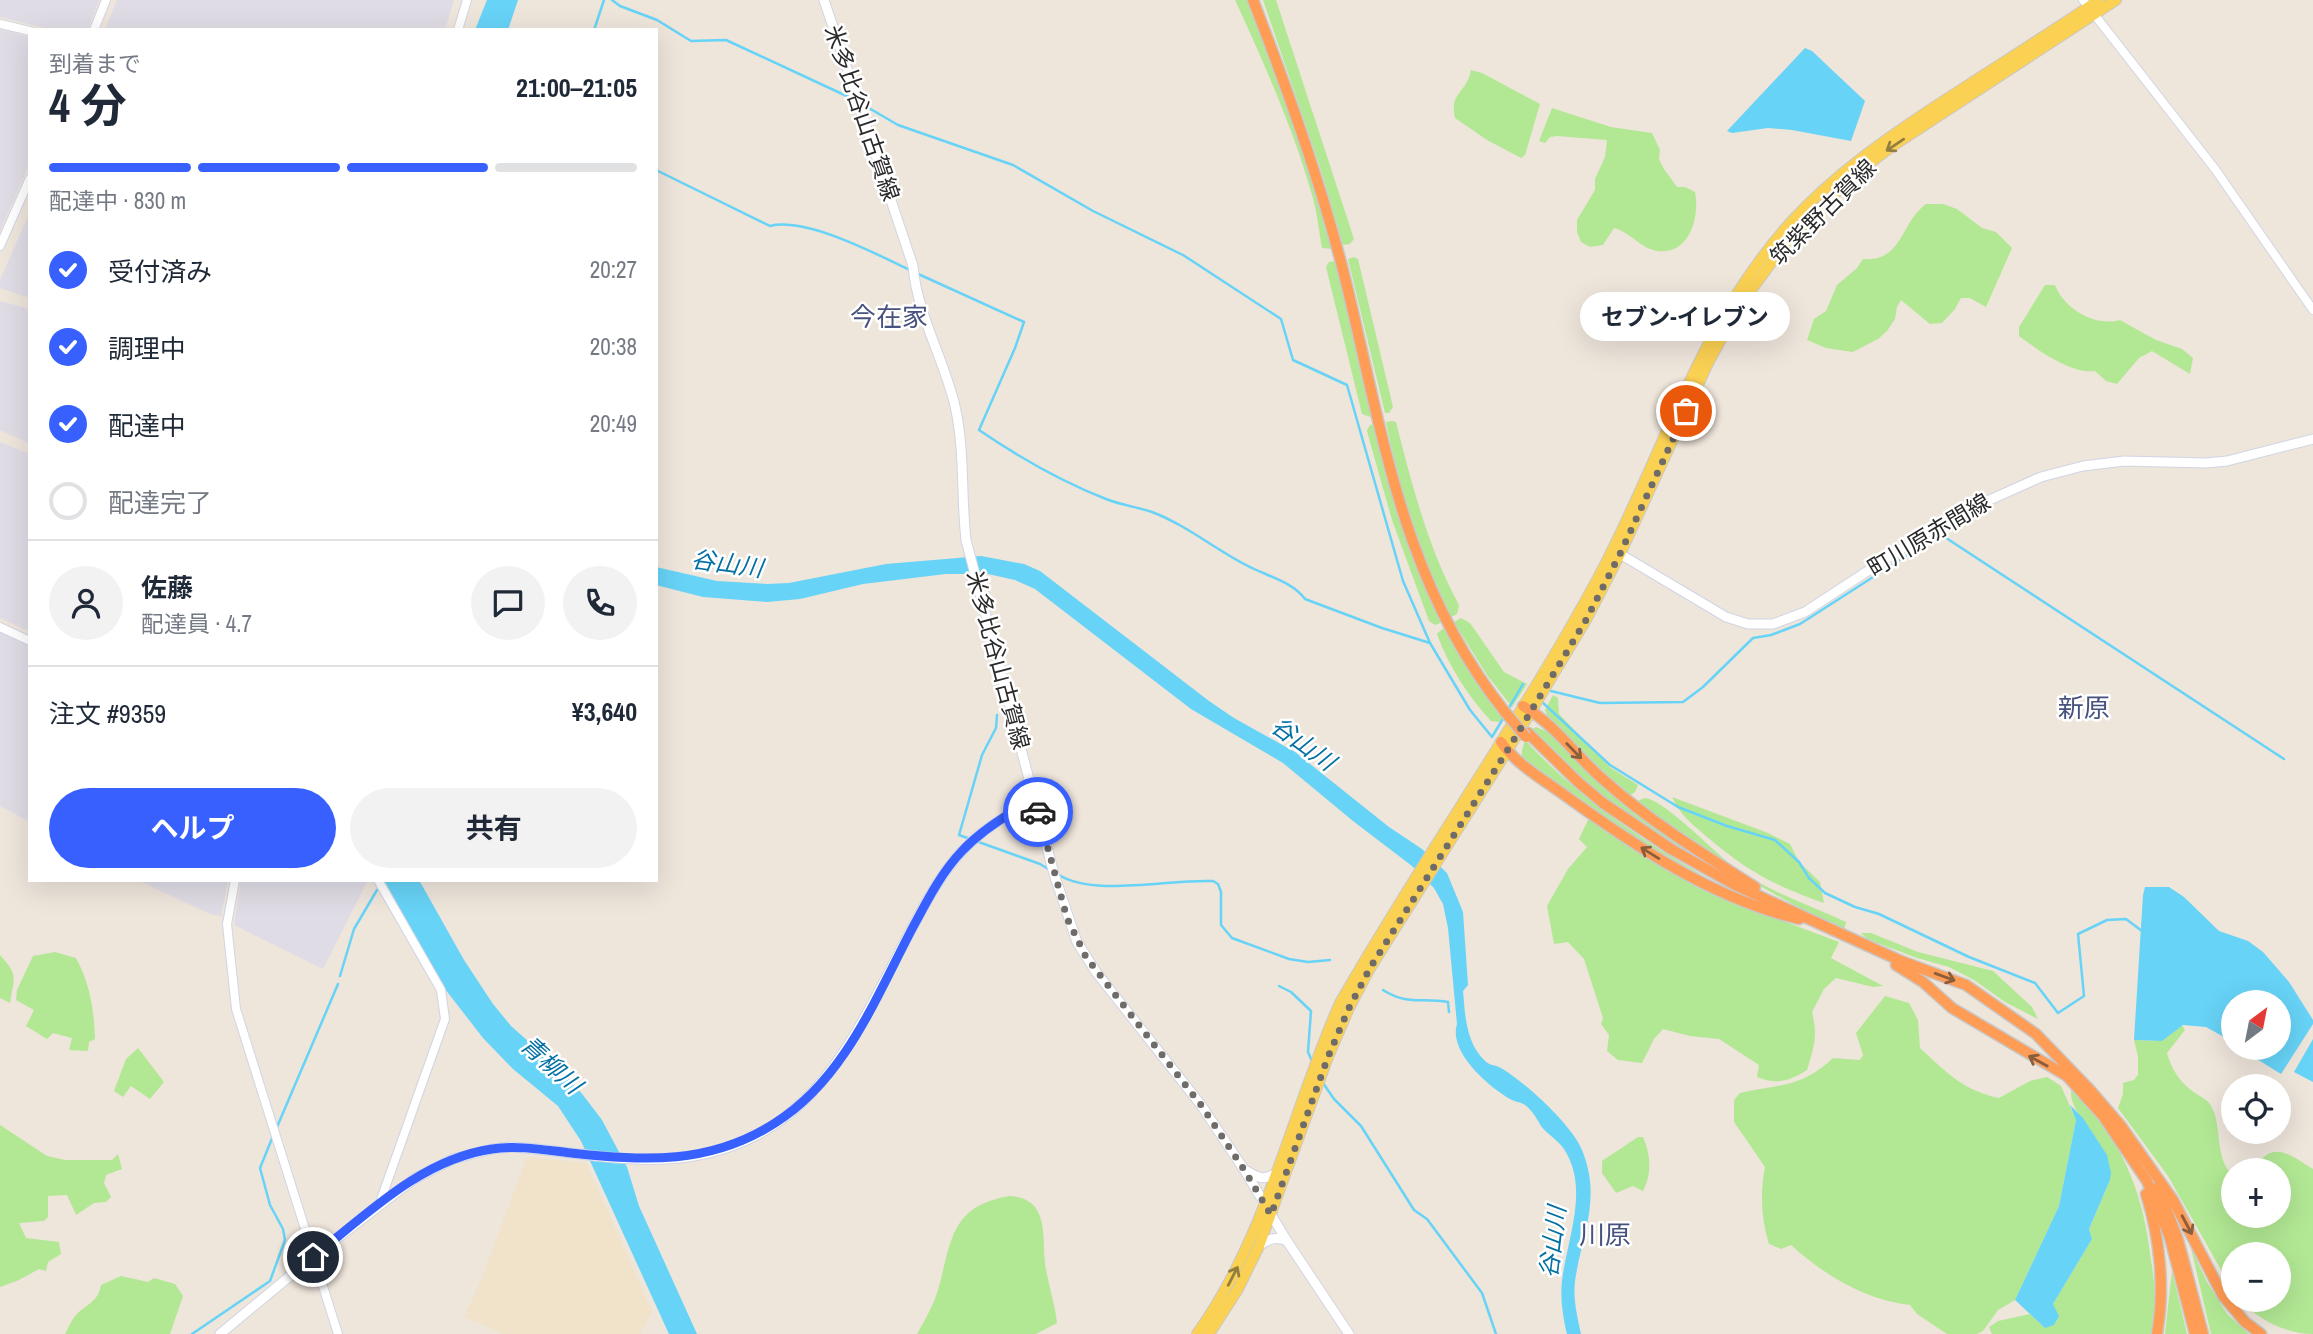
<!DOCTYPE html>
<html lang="ja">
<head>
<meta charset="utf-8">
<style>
	:root { --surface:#fff; --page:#f2f2f3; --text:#1f2937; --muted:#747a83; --line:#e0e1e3; --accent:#3760ff }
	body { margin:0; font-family:"Archivo Narrow","Noto Sans JP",sans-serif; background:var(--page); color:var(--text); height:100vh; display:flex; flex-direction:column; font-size:26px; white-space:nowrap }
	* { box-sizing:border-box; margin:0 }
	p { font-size:23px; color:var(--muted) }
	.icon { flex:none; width:38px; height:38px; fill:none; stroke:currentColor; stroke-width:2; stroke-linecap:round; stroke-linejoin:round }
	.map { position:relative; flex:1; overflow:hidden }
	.sheet { position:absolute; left:28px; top:28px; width:630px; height:854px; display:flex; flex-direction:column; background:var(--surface); border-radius:0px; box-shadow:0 7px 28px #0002 }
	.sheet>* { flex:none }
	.needle { width:46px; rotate:32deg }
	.controls { position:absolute; left:2221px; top:990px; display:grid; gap:14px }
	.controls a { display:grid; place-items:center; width:70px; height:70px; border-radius:50%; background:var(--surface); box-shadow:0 7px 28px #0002; font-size:35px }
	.pin { position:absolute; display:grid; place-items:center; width:60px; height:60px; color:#fff; margin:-30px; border:4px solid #fff; border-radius:50%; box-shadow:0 2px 7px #0007 }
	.courier { position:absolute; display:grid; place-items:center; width:70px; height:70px; margin:-35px; border:5px solid #3760ff; border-radius:50%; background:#fff; color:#222; box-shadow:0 2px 9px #0007 }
	.bubble { position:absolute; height:49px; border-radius:24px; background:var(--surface); box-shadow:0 7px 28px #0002; font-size:23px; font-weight:700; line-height:49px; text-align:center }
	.headline em { font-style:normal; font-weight:700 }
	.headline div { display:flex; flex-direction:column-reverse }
	.headline { display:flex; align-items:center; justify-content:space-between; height:119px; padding:0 21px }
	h1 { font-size:46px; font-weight:700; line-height:52px }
	.bar { display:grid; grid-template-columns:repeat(4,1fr); gap:10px 7px; align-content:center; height:84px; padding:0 21px }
	.bar i { height:9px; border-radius:5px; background:var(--line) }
	.bar .current { background:var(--accent) }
	.bar p { grid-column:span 4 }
	.line { display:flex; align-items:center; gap:18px; padding:0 21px; border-top:2px solid var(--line) }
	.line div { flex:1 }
	.round { display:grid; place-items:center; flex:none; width:74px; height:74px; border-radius:37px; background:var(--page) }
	ol { padding:0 21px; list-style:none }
	li { display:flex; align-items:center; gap:21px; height:77px }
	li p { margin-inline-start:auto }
	li .icon { padding:7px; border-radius:50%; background:var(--accent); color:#fff; stroke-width:4 }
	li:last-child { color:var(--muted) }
	li i { width:38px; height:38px; border:4px solid var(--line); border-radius:50% }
	.action { display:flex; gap:14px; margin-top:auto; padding:14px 21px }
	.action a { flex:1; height:80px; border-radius:42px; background:var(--accent); color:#fff; font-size:28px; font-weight:700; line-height:80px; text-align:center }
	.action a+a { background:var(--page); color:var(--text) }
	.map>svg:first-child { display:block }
	.industrial { fill:#dfdce5 }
	.education { fill:#f0e3ca }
	.green { fill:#b2e894 }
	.water { fill:#67d3f7 }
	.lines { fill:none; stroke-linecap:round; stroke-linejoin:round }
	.stream { stroke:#67d3f7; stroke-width:2.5 }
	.tertiary-casing { stroke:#d0d5e4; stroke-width:10 }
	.secondary-casing { stroke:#d0d5e4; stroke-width:11 }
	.primary-casing { stroke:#c8c8c8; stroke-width:12 }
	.motorway-casing { stroke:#c8c8c8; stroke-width:13 }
	.tertiary { stroke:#fff; stroke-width:8 }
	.secondary { stroke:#fff; stroke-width:9 }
	.primary { stroke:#fbd153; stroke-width:10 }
	.motorway { stroke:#ff9c55; stroke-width:10 }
	.motorway-bridge-casing { stroke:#c8c8c8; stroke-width:13; stroke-linecap:butt }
	.motorway-bridge { stroke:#ff9c55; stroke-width:10 }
	.oneway { stroke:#927e3e }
	.oneway2 { stroke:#8a5d3d }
	.done { stroke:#6f6b68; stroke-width:7; stroke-dasharray:0 12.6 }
	.route { stroke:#3760ff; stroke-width:9 }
	.labels { text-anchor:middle; stroke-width:5; stroke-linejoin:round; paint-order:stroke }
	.street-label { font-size:23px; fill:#2a2a2a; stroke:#fff }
	.water-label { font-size:24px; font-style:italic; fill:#0471a5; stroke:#fff }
	.quarter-label { font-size:26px; fill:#47527f; stroke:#fff }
</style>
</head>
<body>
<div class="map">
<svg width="2313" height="1334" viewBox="0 0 2313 1334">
	<rect width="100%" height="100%" fill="#eee5db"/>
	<g class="industrial">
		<polygon points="0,0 99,0 88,30 53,30 0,17"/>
		<polygon points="117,0 454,0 445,30 105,30"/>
		<polygon points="0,30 30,37 30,162 0,231"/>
		<polygon points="30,212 30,298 0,288 0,280"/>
		<polygon points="0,301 30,309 30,444 0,430"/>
		<polygon points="0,442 30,454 30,632 0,618"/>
		<polygon points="0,632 30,646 30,822 0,806"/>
		<polygon points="137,880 228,880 221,916 210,914"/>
		<polygon points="241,880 368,880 323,969 234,925"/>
	</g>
	<polygon class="education" points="527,1157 586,1163 652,1311 640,1334 503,1334 464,1317 483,1275"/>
	<g class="green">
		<path d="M1235 0H1248C1285 79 1307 165 1333 249L1322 248C1319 231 1317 212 1312 195 1293 128 1264 63 1235 0Z"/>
		<polygon points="1263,0 1276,0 1354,239 1350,244 1343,245 1321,170"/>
		<path d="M1471 70 1482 73 1540 104 1525 155 1521 158 1487 140 1455 118C1449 92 1467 93 1471 70Z"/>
		<path d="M1552 108 1611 127 1652 133 1660 150 1659 159 1664 169 1677 187H1685L1695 192C1700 216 1690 255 1658 251 1641 249 1630 232 1614 228L1603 245 1590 247 1581 242 1577 232V220L1595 190V179L1605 157 1607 140 1557 136 1550 137 1545 143 1539 141Z"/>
		<path d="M1926 204H1943L1957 209 1982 228 1996 232 2012 248 1986 307 1970 298H1961L1955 309 1942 323 1930 324 1901 300 1897 307 1895 319 1887 331 1878 339 1853 352 1826 348 1807 340 1814 319 1826 311 1837 285 1857 268 1863 259C1903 262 1900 223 1926 204Z"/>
		<polygon points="1354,257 1358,259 1393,407 1389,413 1385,413 1348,259"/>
		<polygon points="1336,261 1373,418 1362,414 1326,267 1329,262"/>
		<path d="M2045 285H2055C2064 309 2095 327 2120 320L2156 340 2182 349 2193 358 2190 374 2152 351 2139 358 2117 384 2106 381 2095 371C2071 374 2038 350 2019 336V327Z"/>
		<path d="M1392 421 1396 422C1412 485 1428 548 1459 605L1457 614 1451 617C1420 556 1399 488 1386 422Z"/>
		<polygon points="1375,424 1443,622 1435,625 1429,621 1392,520 1368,435 1367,430 1370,425"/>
		<polygon points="1461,618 1470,623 1504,672 1527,684 1512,707 1487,675 1455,624 1454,622"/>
		<path d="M1446 626 1505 716 1499 722 1491 721C1468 696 1449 667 1437 634Z"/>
		<polygon points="1553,695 1558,698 1559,714 1611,768 1638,785 1635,792 1629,796 1609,780 1548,717 1545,710"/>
		<polygon points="1536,727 1548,732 1564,748 1749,888 1643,827 1578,778 1531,730"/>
		<path d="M1525 740C1584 804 1655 849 1730 891 1704 882 1682 868 1659 853 1611 824 1566 793 1522 757V750Z"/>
		<path d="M1672 797 1768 833 1790 844 1799 862 1820 882 1824 903C1775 886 1747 871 1707 837 1692 824 1680 815 1672 797Z"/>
		<path d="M1645 798C1666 801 1714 852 1734 867 1767 891 1809 905 1846 922L1844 931C1771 894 1699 853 1635 802Z"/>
		<path d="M1589 818 1744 906 1839 942 1831 958 1883 986 1873 987 1836 978 1824 989 1812 1012C1818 1035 1814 1048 1807 1070 1790 1081 1776 1085 1757 1077L1759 1065 1719 1039 1690 1036 1663 1029 1654 1039 1642 1063 1618 1060 1607 1051 1609 1035 1601 1024 1603 1018 1584 959 1568 942 1554 944 1547 906 1568 869 1587 847 1579 839Z"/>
		<polygon points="1861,933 1871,933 1918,952 1993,971 2032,1007 2038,1019 2005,1002 1974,980 1949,967 1917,958 1867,939"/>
		<path d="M55 952 76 958C90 984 94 1009 95 1039L89 1042 88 1051 69 1050 72 1038 53 1033 47 1039 26 1026 34 1010 16 1000 17 990 33 956Z"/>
		<path d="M0 955C19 976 14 977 10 1003L0 998Z"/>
		<path d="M1885 996 1909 1003 1918 1020 1920 1048C1946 1072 1964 1091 1999 1098L2030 1081 2047 1077 2061 1086 2076 1120 2059 1206 2015 1300 1998 1310 1983 1331 1977 1334H1947L1917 1314 1910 1305C1865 1300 1824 1275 1791 1245L1781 1249 1769 1244C1761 1219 1760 1192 1765 1167L1734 1122V1100L1740 1093C1780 1084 1801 1088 1833 1058L1860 1060 1863 1055 1856 1033Z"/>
		<path d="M2182 1025 2185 1030 2167 1053C2171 1068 2179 1081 2191 1090 2202 1099 2208 1097 2214 1112 2221 1131 2216 1162 2233 1175V1216H2278V1171H2254C2271 1138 2289 1154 2313 1169V1334C2288 1334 2257 1320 2241 1300H2278V1255H2233V1291L2168 1176 2118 1108 2123 1094V1083L2134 1080 2138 1075V1056L2134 1040 2162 1041Z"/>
		<polygon points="138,1048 164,1082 150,1099 131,1086 123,1097 114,1091 126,1059"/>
		<path d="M2072 1088C2121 1139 2143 1189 2151 1260 2155 1285 2158 1309 2151 1334H1992L1989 1327 1998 1321 2030 1314 2045 1328 2053 1304 2092 1239 2089 1229 2110 1180C2114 1145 2063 1111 2072 1088Z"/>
		<polygon points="0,1125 47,1156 65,1160 112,1160 118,1154 122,1169 106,1175 104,1183 111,1197 106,1202 94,1203 76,1215 67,1195 48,1196 48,1217 44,1221 19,1223 26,1238 59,1242 61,1254 48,1262 46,1271 39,1269 19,1280 0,1287"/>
		<path d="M1638 1137H1643C1651 1155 1652 1174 1643 1191L1633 1186 1616 1193 1602 1173V1161Z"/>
		<path d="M1010 1196C1052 1199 1041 1240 1046 1269 1049 1287 1055 1304 1057 1323L1036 1334H917C925 1320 933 1306 938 1290 952 1242 949 1206 1010 1196Z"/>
		<polygon points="2191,1248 2207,1282 2227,1314 2249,1334 2211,1334"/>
		<polygon points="2172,1271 2187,1334 2165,1334"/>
		<path d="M121 1276 148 1282 154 1278 175 1284 183 1296 170 1334H65C69 1327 71 1320 77 1314 88 1303 98 1302 101 1285Z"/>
	</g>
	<g class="water">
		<polygon points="487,0 518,0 508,30 475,30"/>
		<polygon points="1805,48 1812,51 1865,101 1851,141 1792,130 1768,128 1732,133 1727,131"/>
		<path d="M981 556 1024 564 1040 571 1209 701 1234 718 1295 752 1389 827 1422 849 1447 873 1463 912 1468 985 1463 991C1465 1015 1466 1043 1485 1061 1489 1065 1494 1065 1499 1067 1523 1080 1572 1125 1582 1150 1602 1199 1582 1233 1575 1281 1573 1299 1577 1316 1581 1334H1567C1563 1318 1560 1297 1562 1281 1567 1238 1590 1189 1564 1149 1558 1140 1548 1135 1541 1126 1537 1119 1532 1110 1525 1105 1521 1102 1515 1102 1510 1099 1489 1087 1448 1052 1457 1024L1448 928 1443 904 1434 888 1412 866 1353 821 1283 763 1191 709 1035 589 1015 580 988 574H946L863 584 800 599 767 602 703 597 656 585V567L717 581 767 584 789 583 886 564Z"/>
		<polygon points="384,880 419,880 464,960 493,1004 511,1026 563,1072 583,1095 602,1120 627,1167 639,1206 697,1334 669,1334 581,1141 558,1106 513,1069 483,1038 445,989"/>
		<polygon points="2145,887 2169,887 2184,897 2219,931 2248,941 2263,952 2289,982 2313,1020 2313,1024 2281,1074 2239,1048 2278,1048 2278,1003 2233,1003 2233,1042 2206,1027 2183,1025 2162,1041 2134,1040 2143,895"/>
		<polygon points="2313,1039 2313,1082 2294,1072"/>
		<polygon points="2070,1105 2083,1118 2107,1155 2111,1173 2110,1180 2089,1229 2092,1239 2053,1304 2059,1316 2054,1325 2045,1328 2015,1300 2059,1206 2076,1120"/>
	</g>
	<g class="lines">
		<g class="stream">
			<polyline points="612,0 620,6 657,20 691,41 726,40 853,99"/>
			<polyline points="594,30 604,0"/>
			<polyline points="862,104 898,125 1013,165 1093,211 1183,255 1281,319 1293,360 1347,385 1403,581 1430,643"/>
			<path d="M656 170 770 226C806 217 876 254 910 270"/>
			<path d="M916 273 1024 322 1015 348 979 430C1020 458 1060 481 1106 499 1121 505 1137 507 1152 512 1186 525 1215 549 1246 565 1266 576 1292 581 1305 599L1382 628 1430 643 1470 710 1492 737 1504 717"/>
			<polyline points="1547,690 1600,703 1683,702 1703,687 1753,638 1771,635 1800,624 1940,534 2284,759"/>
			<polyline points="1541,701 1610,765 1678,807 1727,826 1775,840 1799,862 1809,878 1825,893 1855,907 1879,914 1969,957 2035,983 2058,1013 2084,996 2078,934 2107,920 2126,919 2142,931"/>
			<polyline points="1507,711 1523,684"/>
			<polyline points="997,715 996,728 982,755 959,835 1040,864 1050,870"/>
			<path d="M1059 875C1094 897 1169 879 1213 881L1218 884 1221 892V925L1232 938 1289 959 1308 962 1330 960"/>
			<polyline points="340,976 354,929 377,890"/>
			<polyline points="1279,986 1291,992 1311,1011 1308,1052 1312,1061"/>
			<path d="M1383 990C1408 1006 1422 997 1448 1002L1449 1012"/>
			<polyline points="1323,1083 1334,1099 1361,1126 1414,1210 1427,1219 1482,1293 1496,1334"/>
			<polyline points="277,1127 338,984"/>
			<polyline points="192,1334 270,1281 285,1240 283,1229 270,1205 260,1168 273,1136"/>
		</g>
		<g class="tertiary-casing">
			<g id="tertiary">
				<polyline points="2083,0 2215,169 2313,310"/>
				<polyline points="0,24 30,31"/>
				<polyline points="94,30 106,0"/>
				<polyline points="458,30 467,0"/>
				<polyline points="0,246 30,178"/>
				<polyline points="0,627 30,641"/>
				<polyline points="235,880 227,924 236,1009 338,1334"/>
				<polyline points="378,880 441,990 445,1019 379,1205"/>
			</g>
		</g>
		<g class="secondary-casing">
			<g id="secondary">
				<path d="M824 0 913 266C917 314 944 359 955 406 965 450 961 496 966 540L1054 874 1077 942 1096 972 1201 1105 1245 1171 1287 1241 1349 1334"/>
				<polyline points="1615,551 1726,617 1748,624 1773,624 1805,612 1947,519 2041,477 2083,466 2124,461 2206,463 2227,461 2313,439"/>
				<path d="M1247 1171C1258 1178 1265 1181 1276 1173"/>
				<path d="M1259 1246C1268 1239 1276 1236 1287 1241"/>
				<path d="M220 1334 313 1257 414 1179 453 1159 492 1149 511 1147C567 1150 624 1164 680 1158 815 1142 854 1036 910 932 925 904 940 875 962 851 983 829 1007 814 1035 800"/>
			</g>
		</g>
		<g class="primary-casing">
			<g id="primary">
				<path d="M1197 1334C1268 1235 1291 1113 1340 1003 1422 859 1519 724 1598 578 1662 459 1698 325 1791 222 1835 174 1887 138 1942 102 1994 68 2047 35 2099 0"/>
				<polyline points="1209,1334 1238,1289 1259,1246 1328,1057 1349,1008 1370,968 1507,751 1586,620 1620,554 1708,363 1740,305 1785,244 1849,179 1891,147 2116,0"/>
			</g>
		</g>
		<g class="motorway-casing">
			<g id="motorway">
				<path d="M1253 0C1288 91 1321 183 1345 278 1383 433 1402 583 1505 712"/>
				<path d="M1523 706C1556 725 1577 758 1606 782 1652 823 1703 854 1755 887"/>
				<polyline points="1528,733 1578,782 1603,803 1671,849 1735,885 1844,935 1901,961 1966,985 2036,1034 2090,1090 2121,1126 2173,1200 2223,1296 2245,1322 2261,1334"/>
				<path d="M1501 742C1516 764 1541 778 1563 794 1635 846 1711 898 1799 919"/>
				<polyline points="1896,965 1923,982 1952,1008 2067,1076 2103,1116 2147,1181 2170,1238 2195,1334"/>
				<polyline points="2158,1187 2178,1240 2203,1334"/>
				<path d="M2146 1194C2160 1238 2165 1288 2157 1334"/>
			</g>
		</g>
		<use href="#tertiary" class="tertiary"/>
		<use href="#secondary" class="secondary"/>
		<use href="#primary" class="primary"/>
		<use href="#motorway" class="motorway"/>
		<g class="motorway-bridge-casing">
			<polyline id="motorway-bridge" points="1505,712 1526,737"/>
		</g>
		<use href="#motorway-bridge" class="motorway-bridge"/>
	</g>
	<defs><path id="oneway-shaft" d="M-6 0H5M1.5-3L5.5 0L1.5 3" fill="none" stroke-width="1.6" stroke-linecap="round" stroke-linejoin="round" transform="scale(1.75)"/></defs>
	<g class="oneway">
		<use href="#oneway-shaft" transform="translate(1895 145) rotate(146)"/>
		<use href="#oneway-shaft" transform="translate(1233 1276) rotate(-63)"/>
	</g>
	<g class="oneway2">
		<use href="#oneway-shaft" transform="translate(1574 751) rotate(46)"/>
		<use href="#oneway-shaft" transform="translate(1650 853) rotate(-148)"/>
		<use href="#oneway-shaft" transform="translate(1945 977) rotate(20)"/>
		<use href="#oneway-shaft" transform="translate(2038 1061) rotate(-151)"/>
		<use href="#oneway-shaft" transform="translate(2187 1225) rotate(62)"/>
	</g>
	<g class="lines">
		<polyline class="done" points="1038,812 1067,918 1086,957 1201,1105 1245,1171 1271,1215 1328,1057 1349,1008 1370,968 1507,751 1586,620 1620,554 1686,411"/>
		<path class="route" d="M313 1257C367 1214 422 1159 492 1149 518 1145 545 1150 571 1153 645 1161 710 1165 775 1123 845 1079 876 997 913 927 927 901 941 873 962 851 983 829 1007 814 1035 800L1038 812"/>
	</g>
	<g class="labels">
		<g class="street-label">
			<text transform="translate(862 113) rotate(71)" y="8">米多比谷山古賀線</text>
			<text transform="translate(1823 212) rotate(-45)" y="8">筑紫野古賀線</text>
			<text transform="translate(1929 535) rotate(-31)" y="8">町川原赤間線</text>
			<text transform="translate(998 660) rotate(75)" y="8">米多比谷山古賀線</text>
		</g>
		<g class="water-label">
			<text transform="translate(727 564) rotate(8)" y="8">谷山川</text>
			<text transform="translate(1303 744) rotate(36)" y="8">谷山川</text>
			<text transform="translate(551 1065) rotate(42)" y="8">青柳川</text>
			<text transform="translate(1553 1242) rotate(-83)" y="8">谷山川</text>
		</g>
		<g class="quarter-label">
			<text x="889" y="326">今在家</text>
			<text x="2084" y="717">新原</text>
			<text x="1605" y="1244">川原</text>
		</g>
	</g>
</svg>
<div class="controls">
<a><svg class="needle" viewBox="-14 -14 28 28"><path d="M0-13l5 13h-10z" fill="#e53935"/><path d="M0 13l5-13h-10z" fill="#747a83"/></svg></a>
<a><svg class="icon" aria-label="locate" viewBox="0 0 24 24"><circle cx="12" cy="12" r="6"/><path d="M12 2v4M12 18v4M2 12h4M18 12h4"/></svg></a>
<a>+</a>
<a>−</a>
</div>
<div class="pin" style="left:1686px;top:411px;background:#ea580c"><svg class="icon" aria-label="bag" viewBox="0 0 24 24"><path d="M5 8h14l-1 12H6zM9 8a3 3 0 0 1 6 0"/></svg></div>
<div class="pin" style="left:313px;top:1257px;background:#1f2937"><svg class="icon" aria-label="home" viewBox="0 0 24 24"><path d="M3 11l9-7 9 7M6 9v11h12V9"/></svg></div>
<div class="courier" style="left:1038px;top:812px"><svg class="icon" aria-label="car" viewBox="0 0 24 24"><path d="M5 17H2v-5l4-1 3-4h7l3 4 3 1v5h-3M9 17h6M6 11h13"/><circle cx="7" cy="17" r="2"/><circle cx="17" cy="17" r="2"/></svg></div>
<div class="bubble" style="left:1580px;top:292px;width:210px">セブン-イレブン</div>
<section class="sheet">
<div class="headline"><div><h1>4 分</h1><p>到着まで</p></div><em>21:00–21:05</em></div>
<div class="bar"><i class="current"></i><i class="current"></i><i class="current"></i><i></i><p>配達中 · 830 m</p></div>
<ol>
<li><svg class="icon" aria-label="check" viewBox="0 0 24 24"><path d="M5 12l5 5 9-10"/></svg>受付済み<p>20:27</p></li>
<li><svg class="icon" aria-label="check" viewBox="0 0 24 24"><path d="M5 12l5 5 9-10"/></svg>調理中<p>20:38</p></li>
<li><svg class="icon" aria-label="check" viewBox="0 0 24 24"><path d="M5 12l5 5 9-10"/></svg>配達中<p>20:49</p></li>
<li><i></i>配達完了</li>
</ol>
<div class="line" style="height:126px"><a class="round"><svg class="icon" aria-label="person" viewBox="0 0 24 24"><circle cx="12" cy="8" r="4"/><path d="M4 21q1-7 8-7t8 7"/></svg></a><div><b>佐藤</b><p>配達員 · 4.7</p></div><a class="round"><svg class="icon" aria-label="chat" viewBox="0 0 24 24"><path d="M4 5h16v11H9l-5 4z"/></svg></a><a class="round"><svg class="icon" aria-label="phone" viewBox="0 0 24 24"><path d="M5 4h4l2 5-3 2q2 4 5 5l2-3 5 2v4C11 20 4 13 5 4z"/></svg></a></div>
<div class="line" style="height:91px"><div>注文 #9359</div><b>¥3,640</b></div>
<div class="action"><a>ヘルプ</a><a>共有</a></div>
</section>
</div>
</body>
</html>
